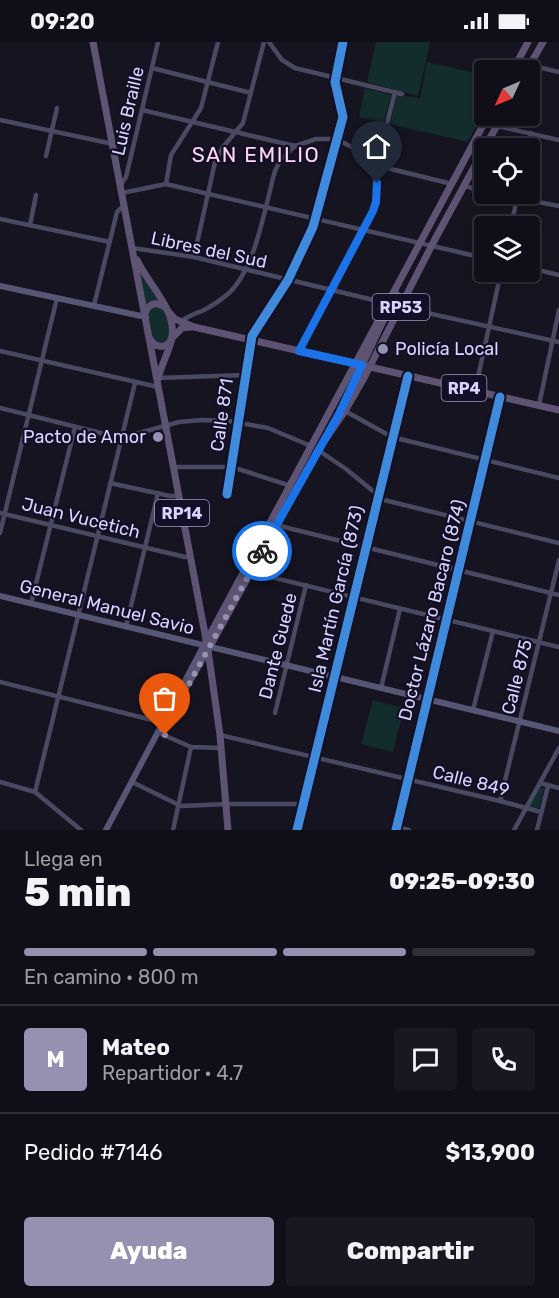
<!DOCTYPE html>
<html lang="es">
<head>
<meta charset="utf-8">
<style>
	:root { --surface:#100f19; --page:#191822; --text:#f1f3f6; --muted:#9c9ca2; --line:#302f38; --accent:#9591b1 }
	body { margin:0; font-family:Rubik,sans-serif; background:var(--page); color:var(--text); height:100vh; display:flex; flex-direction:column; font-size:22px; white-space:nowrap }
	* { box-sizing:border-box; margin:0 }
	p { font-size:20px; color:var(--muted) }
	.icon { flex:none; width:33px; height:33px; fill:none; stroke:currentColor; stroke-width:2; stroke-linecap:round; stroke-linejoin:round }
	.map { position:relative; height:788px; overflow:hidden }
	.side { display:flex; flex-direction:column; background:var(--surface); flex:1 }
	.side>* { flex:none }
	.needle { width:39px; rotate:226deg }
	.fabs { position:absolute; left:474px; top:18px; display:grid; gap:12px }
	.fabs a { display:grid; place-items:center; width:66px; height:66px; border-radius:6px; background:var(--surface); box-shadow:0 3px 9px #0003,0 0 0 2px var(--line); font-size:30px }
	.pin { position:absolute; display:grid; place-items:center; width:51px; height:51px; color:#fff; margin:-62px -26px; border-radius:50% 50% 50% 0; rotate:-45deg; box-shadow:0 0 6px #0007 }
	.pin .icon { rotate:45deg }
	.courier { position:absolute; display:grid; place-items:center; width:60px; height:60px; margin:-30px; border:4px solid #1a73e8; border-radius:50%; background:#fff; color:#222; box-shadow:0 2px 8px #0007 }
	.summary em { font-style:normal; font-weight:800 }
	.summary div { display:flex; flex-direction:column-reverse }
	.summary { display:flex; align-items:center; justify-content:space-between; height:102px; padding:0 24px }
	h1 { font-size:39px; font-weight:800; line-height:45px }
	.bar { display:grid; grid-template-columns:repeat(4,1fr); gap:9px 6px; align-content:center; height:72px; padding:0 24px }
	.bar i { height:8px; border-radius:4px; background:var(--line) }
	.bar .current { background:var(--accent) }
	.bar p { grid-column:span 4 }
	.line { display:flex; align-items:center; gap:15px; padding:0 24px; border-top:2px solid var(--line) }
	.line div { flex:1 }
	.round { display:grid; place-items:center; flex:none; width:63px; height:63px; border-radius:6px; background:var(--page) }
	.action { display:flex; gap:12px; margin-top:auto; padding:12px 24px }
	.action a { flex:1; height:69px; border-radius:6px; background:var(--accent); color:#fff; font-size:24px; font-weight:800; line-height:69px; text-align:center }
	.action a+a { background:var(--page); color:var(--text) }
	.status { display:flex; justify-content:space-between; align-items:center; height:42px; padding:0 30px; background:var(--surface); direction:ltr }
	.status svg { height:16px; fill:currentColor }
	.map>svg:first-child { display:block }
	.green { fill:#132c2d }
	.lines { fill:none; stroke-linecap:round; stroke-linejoin:round }
	.street { stroke:#4a4962; stroke-width:4.5 }
	.secondary { stroke:#575674; stroke-width:6 }
	.primary { stroke:#5e5373; stroke-width:7 }
	.cycleway-casing { stroke:#130f26; stroke-width:13 }
	.cycleway { stroke:#408adc; stroke-width:9 }
	.done { stroke:#9591b1; stroke-width:6; stroke-dasharray:0 10.8 }
	.route { stroke:#1a73e8; stroke-width:8 }
	.poi-dot { fill:#9591b1; stroke:#130f26; stroke-width:2 }
	.labels { text-anchor:middle; stroke-width:4.5; stroke-linejoin:round; paint-order:stroke }
	.shield { fill:#130f26; stroke:#9e99be; stroke-width:1.5 }
	.shield-label { font-size:16px; font-weight:bold; fill:#d9d4ff }
	.street-label { font-size:18px; fill:#d9d4ff; stroke:#130f26 }
	.poi-label { font-size:18px; fill:#d9d4ff; stroke:#130f26; text-anchor:start }
	.quarter-label { font-size:21px; letter-spacing:1.5px; fill:#ffd6f0; stroke:#130f26 }
</style>
</head>
<body>
<div class="status"><b>09:20</b><svg viewBox="0 0 49 12"><path d="M0 12V9h3v3zM5 12V6h3v6zM10 12V3h3v9zM15 12V0h3v12zM26 1h20v11H26zM47 4h2v5h-2z"/></svg></div>
<div class="map">
<svg width="559" height="788" viewBox="0 0 559 788">
	<rect width="100%" height="100%" fill="#161421"/>
	<g class="green">
		<polygon points="376,0 430,0 418,54 367,40"/>
		<polygon points="427,20 484,33 484,54 475,72 475,78 478,81 468,100 390,82 397,53 420,56"/>
		<polygon points="365,46 391,53 384,80 359,75"/>
		<polygon points="142,232 160,261 146,265 140,233"/>
		<polygon points="154,264 163,265 170,287 169,299 161,303 153,298 147,271"/>
		<polygon points="373,658 404,666 393,710 361,702"/>
		<polygon points="540,744 544,747 539,766 530,766 530,763"/>
	</g>
	<g class="lines">
		<g class="street">
			<polyline points="269,0 282,18 295,26 402,52"/>
			<polyline points="517,20 559,30"/>
			<polyline points="152,26 251,51"/>
			<polyline points="142,68 295,104 316,97 337,97 355,107 371,122 452,142"/>
			<polyline points="0,78 113,102"/>
			<polyline points="484,81 559,98"/>
			<polyline points="528,106 531,91"/>
			<polyline points="46,114 57,66"/>
			<polyline points="376,125 395,50"/>
			<polyline points="166,142 171,113 201,66 218,0"/>
			<polyline points="120,144 126,135 158,0"/>
			<polyline points="464,144 484,149"/>
			<polyline points="122,151 166,142 484,216"/>
			<polyline points="498,152 559,164"/>
			<polyline points="0,177 110,200"/>
			<polyline points="30,183 36,153"/>
			<polyline points="511,184 518,152"/>
			<polyline points="132,206 194,215 386,261"/>
			<polyline points="194,215 215,120 223,105 243,81 264,0"/>
			<polyline points="530,226 559,233"/>
			<polyline points="94,263 117,170 124,163"/>
			<polyline points="400,265 559,300"/>
			<path d="M181 280C187 274 194 272 202 269 212 264 221 258 229 251 256 226 265 164 275 129L281 117 295 104"/>
			<polyline points="0,309 158,345"/>
			<path d="M299 309 373 169C379 152 377 139 371 122"/>
			<polyline points="158,336 244,333"/>
			<polyline points="475,349 501,230"/>
			<polyline points="539,363 559,268"/>
			<polyline points="0,366 121,396 179,380 202,378 229,379 268,386 311,404"/>
			<polyline points="345,369 392,395 559,436"/>
			<polyline points="318,408 346,427 384,458 559,501"/>
			<polyline points="174,425 232,425 291,444"/>
			<polyline points="110,441 170,454 179,454"/>
			<polyline points="227,452 252,294 288,238 313,185 343,75 335,40 343,0"/>
			<polyline points="0,471 185,515 191,515"/>
			<polyline points="276,483 559,553"/>
			<polyline points="0,491 57,256"/>
			<polyline points="250,530 559,605"/>
			<polyline points="31,562 75,385"/>
			<polyline points="126,585 158,451"/>
			<polyline points="0,640 164,681"/>
			<polyline points="381,646 400,567"/>
			<polyline points="473,668 493,589"/>
			<polyline points="275,671 306,543"/>
			<polyline points="159,691 191,705 221,706"/>
			<polyline points="220,693 500,759 541,770"/>
			<polyline points="0,740 35,750 81,788"/>
			<polyline points="132,740 181,764 227,762 303,762"/>
			<polyline points="540,741 559,746"/>
			<polyline points="35,750 135,341"/>
			<polyline points="500,759 559,518"/>
			<polyline points="396,785 409,788"/>
			<polyline points="173,788 191,705"/>
			<polyline points="297,788 408,334"/>
			<polyline points="396,788 500,355"/>
			<polyline points="514,788 559,706"/>
			<polyline points="537,788 548,744"/>
		</g>
		<g class="secondary">
			<polyline points="0,244 146,275"/>
			<polyline points="0,554 559,689"/>
			<polyline points="165,683 208,608"/>
			<polyline points="106,788 204,603"/>
		</g>
		<g class="primary">
			<polyline points="93,0 208,608 220,693 228,788"/>
			<polyline points="513,28 528,0"/>
			<polyline points="527,28 543,0"/>
			<path d="M137 218C148 242 177 268 172 296 169 310 161 323 158 337"/>
			<polyline points="167,268 175,277 194,285 559,368"/>
			<path d="M145 272C147 263 155 259 163 264"/>
			<path d="M150 297C155 306 164 307 171 299"/>
			<polyline points="171,297 182,286 191,285"/>
			<polyline points="341,367 396,252"/>
			<polyline points="206,600 488,74"/>
			<polyline points="208,608 318,408 345,369 364,336 434,199 502,74"/>
		</g>
		<g class="cycleway-casing">
			<g id="cycleway">
				<polyline points="227,452 252,294 288,238 313,185 343,75 335,40 343,0"/>
				<polyline points="297,788 408,334"/>
				<polyline points="396,788 500,355"/>
			</g>
		</g>
		<use href="#cycleway" class="cycleway"/>
	</g>
	<g class="lines">
		<polyline class="done" points="165,693 159,691 172,673 262,509"/>
		<polyline class="route" points="262,509 339,372 362,323 299,309 373,169 376,160 377,141"/>
	</g>
	<g class="poi-dot">
		<circle cx="383" cy="307" r="6"/>
		<circle cx="158" cy="395" r="6"/>
	</g>
	<g class="labels">
		<g class="shield">
			<rect x="372.5" y="252" width="57" height="26" rx="4.5"/>
			<rect x="441.5" y="333" width="45" height="26" rx="4.5"/>
			<rect x="155" y="458" width="54" height="26" rx="4.5"/>
		</g>
		<g class="shield-label">
			<text x="401" y="271">RP53</text>
			<text x="464" y="352">RP4</text>
			<text x="182" y="477">RP14</text>
		</g>
		<g class="street-label">
			<text transform="translate(128 69) rotate(-77)" y="6">Luis Braille</text>
			<text transform="translate(209 208) rotate(12)" y="6">Libres del Sud</text>
			<text transform="translate(222 373) rotate(-82)" y="6">Calle 871</text>
			<text transform="translate(81 476) rotate(14)" y="6">Juan Vucetich</text>
			<text transform="translate(336 557) rotate(-77)" y="6">Isla Martín García (873)</text>
			<text transform="translate(107 565) rotate(14)" y="6">General Manuel Savio</text>
			<text transform="translate(432 568) rotate(-76)" y="6">Doctor Lázaro Bacaro (874)</text>
			<text transform="translate(278 604) rotate(-76)" y="6">Dante Guede</text>
			<text transform="translate(517 635) rotate(-76)" y="6">Calle 875</text>
			<text transform="translate(471 739) rotate(14)" y="6">Calle 849</text>
		</g>
		<g class="poi-label">
			<text x="395" y="313">Policía Local</text>
			<text x="146" y="401" text-anchor="end">Pacto de Amor</text>
		</g>
		<g class="quarter-label">
			<text x="256" y="120">SAN EMILIO</text>
		</g>
	</g>
</svg>
<div class="fabs">
<a><svg class="needle" viewBox="-14 -14 28 28"><path d="M0-13l5 13h-10z" fill="#e53935"/><path d="M0 13l5-13h-10z" fill="#9c9ca2"/></svg></a>
<a><svg class="icon" aria-label="locate" viewBox="0 0 24 24"><circle cx="12" cy="12" r="6"/><path d="M12 2v4M12 18v4M2 12h4M18 12h4"/></svg></a>
<a><svg class="icon" aria-label="layers" viewBox="0 0 24 24"><path d="M12 4l9 5-9 5-9-5zM3 14l9 5 9-5"/></svg></a>
</div>
<div class="pin" style="left:165px;top:693px;background:#ea580c"><svg class="icon" aria-label="bag" viewBox="0 0 24 24"><path d="M5 8h14l-1 12H6zM9 8a3 3 0 0 1 6 0"/></svg></div>
<div class="pin" style="left:377px;top:141px;background:#1f2937"><svg class="icon" aria-label="home" viewBox="0 0 24 24"><path d="M3 11l9-7 9 7M6 9v11h12V9"/></svg></div>
<div class="courier" style="left:262px;top:509px"><svg class="icon" aria-label="bike" viewBox="0 0 24 24"><circle cx="6" cy="16" r="4"/><circle cx="18" cy="16" r="4"/><path d="M6 16l4-8h5l3 8M10 8l3 8H6M13 5h3"/></svg></div>
</div>
<section class="side">
<div class="summary"><div><h1>5 min</h1><p>Llega en</p></div><em>09:25–09:30</em></div>
<div class="bar"><i class="current"></i><i class="current"></i><i class="current"></i><i></i><p>En camino · 800 m</p></div>
<div class="line" style="height:108px"><b class="round" style="background:var(--accent);color:#fff">M</b><div><b>Mateo</b><p>Repartidor · 4.7</p></div><a class="round"><svg class="icon" aria-label="chat" viewBox="0 0 24 24"><path d="M4 5h16v11H9l-5 4z"/></svg></a><a class="round"><svg class="icon" aria-label="phone" viewBox="0 0 24 24"><path d="M5 4h4l2 5-3 2q2 4 5 5l2-3 5 2v4C11 20 4 13 5 4z"/></svg></a></div>
<div class="line" style="height:78px"><div>Pedido #7146</div><b>$13,900</b></div>
<div class="action"><a>Ayuda</a><a>Compartir</a></div>
</section>
</body>
</html>
